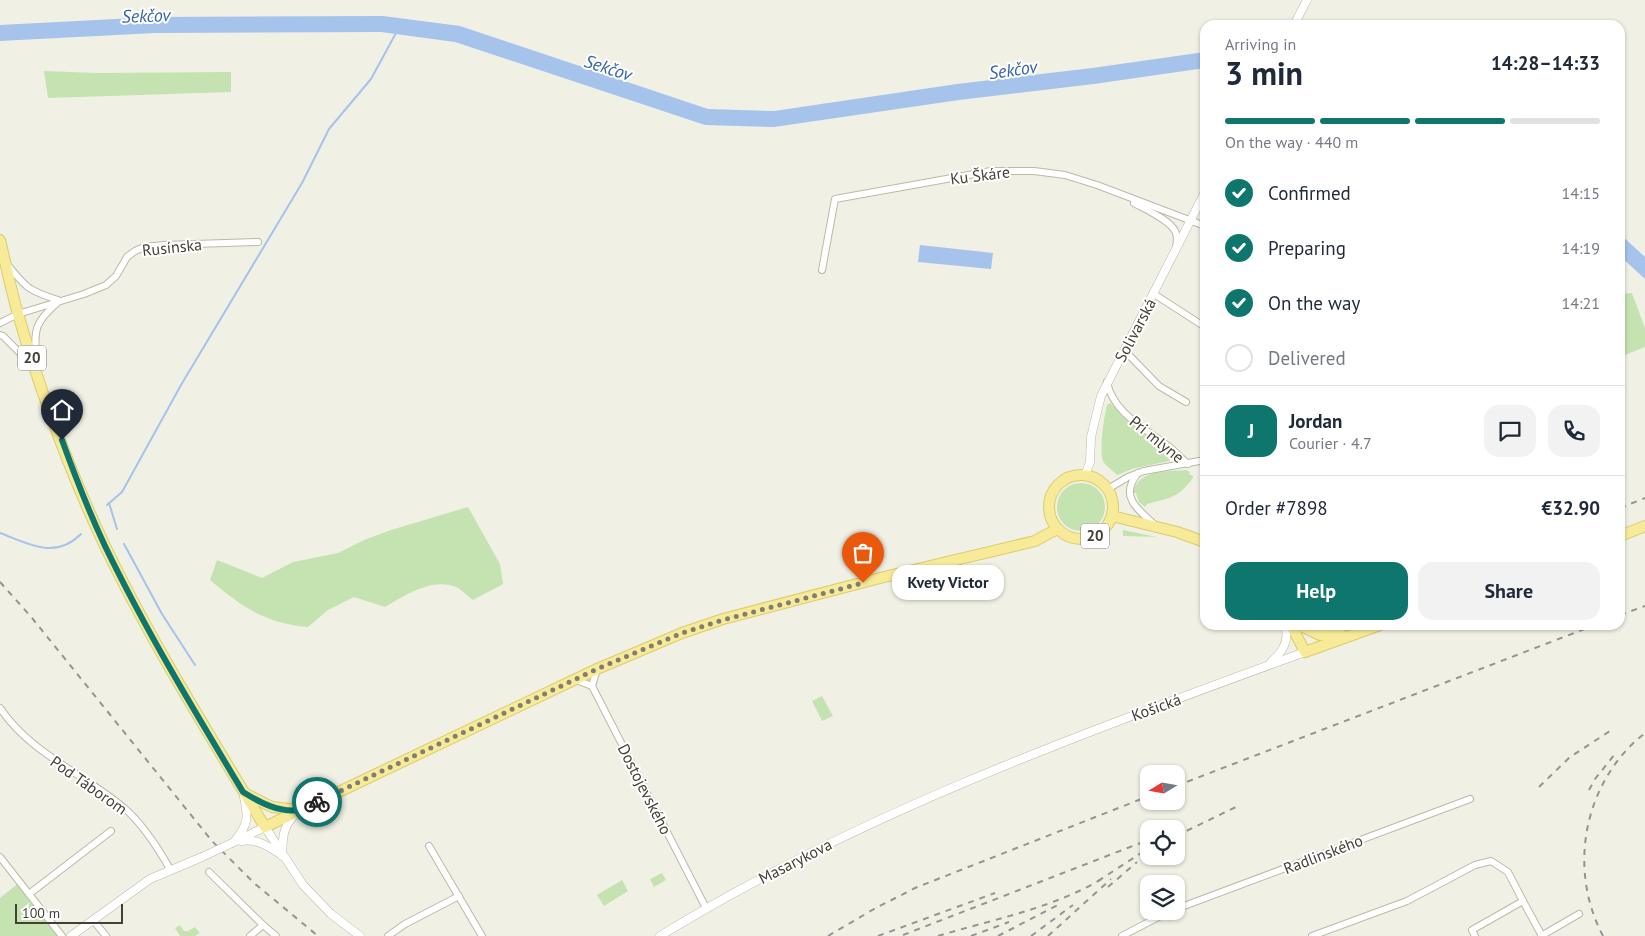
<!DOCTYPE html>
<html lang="en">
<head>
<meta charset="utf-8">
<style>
	:root { --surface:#fff; --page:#f2f2f3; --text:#1f2937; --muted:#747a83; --line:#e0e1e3; --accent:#0f766e }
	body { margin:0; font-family:"PT Sans",sans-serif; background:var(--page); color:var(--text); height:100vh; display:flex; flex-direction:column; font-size:19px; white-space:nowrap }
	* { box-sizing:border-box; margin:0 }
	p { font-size:16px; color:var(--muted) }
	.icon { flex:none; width:28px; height:28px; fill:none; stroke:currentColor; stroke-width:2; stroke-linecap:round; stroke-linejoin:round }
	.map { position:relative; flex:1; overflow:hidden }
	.details { position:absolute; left:1200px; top:20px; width:425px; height:610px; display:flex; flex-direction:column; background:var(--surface); border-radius:15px; box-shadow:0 1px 4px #0004 }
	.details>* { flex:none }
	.needle { width:32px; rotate:259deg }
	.controls { position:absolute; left:1140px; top:765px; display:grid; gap:10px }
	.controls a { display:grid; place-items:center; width:45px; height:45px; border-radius:10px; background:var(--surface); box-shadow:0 1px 4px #0004; font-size:25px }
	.scale { position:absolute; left:15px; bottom:12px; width:108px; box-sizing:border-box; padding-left:5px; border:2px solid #444035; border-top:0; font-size:14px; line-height:18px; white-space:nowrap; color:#444035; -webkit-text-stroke:4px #fff; paint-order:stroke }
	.pin { position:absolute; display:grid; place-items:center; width:42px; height:42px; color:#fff; margin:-51px -21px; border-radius:50% 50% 50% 0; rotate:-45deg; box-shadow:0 0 5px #0007 }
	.pin .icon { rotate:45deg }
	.courier { position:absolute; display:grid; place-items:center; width:50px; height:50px; margin:-25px; border:4px solid #0f766e; border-radius:50%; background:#fff; color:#222; box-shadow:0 1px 6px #0007 }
	.bubble { position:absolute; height:35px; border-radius:15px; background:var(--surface); box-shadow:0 1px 4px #0004; font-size:16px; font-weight:700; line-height:35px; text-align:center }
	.head em { font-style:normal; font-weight:700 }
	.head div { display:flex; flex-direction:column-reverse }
	.head { display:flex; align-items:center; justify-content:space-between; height:85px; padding:0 25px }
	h1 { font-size:32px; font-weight:700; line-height:38px }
	.bar { display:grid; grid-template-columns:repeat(4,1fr); gap:8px 5px; align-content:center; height:60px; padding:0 25px }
	.bar i { height:6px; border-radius:4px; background:var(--line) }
	.bar .active { background:var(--accent) }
	.bar p { grid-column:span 4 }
	.line { display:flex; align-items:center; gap:12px; padding:0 25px; border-top:1px solid var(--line) }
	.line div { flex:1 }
	.round { display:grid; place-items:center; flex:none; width:52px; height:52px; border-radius:15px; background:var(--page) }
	ol { padding:0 25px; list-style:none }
	li { display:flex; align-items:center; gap:15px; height:55px }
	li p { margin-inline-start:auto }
	li .icon { padding:5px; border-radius:50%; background:var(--accent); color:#fff; stroke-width:4 }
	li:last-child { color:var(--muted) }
	li i { width:28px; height:28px; border:2px solid var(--line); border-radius:50% }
	.button { display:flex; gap:10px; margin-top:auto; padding:10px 25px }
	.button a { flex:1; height:58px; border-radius:15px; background:var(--accent); color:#fff; font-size:20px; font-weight:700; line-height:58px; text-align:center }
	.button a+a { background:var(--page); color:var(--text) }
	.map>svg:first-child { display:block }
	.green { fill:#c4e3b1 }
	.water { fill:#a5c3eb }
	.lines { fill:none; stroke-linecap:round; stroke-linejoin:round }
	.stream { stroke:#a5c3eb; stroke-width:2 }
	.minor-casing { stroke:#bcb9a9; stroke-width:8 }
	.tertiary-casing { stroke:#bcb9a9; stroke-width:9 }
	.primary-casing { stroke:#dbcb6a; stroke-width:12 }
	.minor { stroke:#fff; stroke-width:6 }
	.tertiary { stroke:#fff; stroke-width:8 }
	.primary { stroke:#f7eb99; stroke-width:10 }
	.rail { stroke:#949494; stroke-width:2; stroke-dasharray:6 6; stroke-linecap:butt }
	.tertiary-bridge-casing { stroke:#bcb9a9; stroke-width:9; stroke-linecap:butt }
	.tertiary-bridge { stroke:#fff; stroke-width:8 }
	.done { stroke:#817e73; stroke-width:5; stroke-dasharray:0 9 }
	.route { stroke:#0f766e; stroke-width:6 }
	.labels { text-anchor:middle; stroke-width:4; stroke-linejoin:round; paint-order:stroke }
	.shield { fill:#fff; stroke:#7c7972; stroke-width:1 }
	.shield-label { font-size:15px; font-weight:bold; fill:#444035 }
	.street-label { font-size:16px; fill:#444035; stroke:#fff }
	.water-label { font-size:18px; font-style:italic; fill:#3665a8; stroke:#fff }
</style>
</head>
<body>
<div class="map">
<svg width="1645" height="936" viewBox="0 0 1645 936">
	<rect width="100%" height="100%" fill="#f1f0e5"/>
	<g class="green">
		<polygon points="44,71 98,73 231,72 231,92 48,98"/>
		<polygon points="1632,293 1645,328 1645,347 1620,357 1620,294"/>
		<path d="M1110 403 1134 426 1169 451 1171 458 1169 461 1132 469 1117 475C1113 470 1105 466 1103 461 1099 451 1104 416 1107 405Z"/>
		<path d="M1186 470 1190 472 1189 474 1193 476V478C1178 498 1170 498 1147 504L1145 507 1139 502 1136 493H1133C1138 469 1166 472 1186 470Z"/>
		<circle cx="1081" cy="507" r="24"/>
		<path d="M468 507 500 564 503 584 473 600C468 597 463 591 458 588 434 576 405 595 385 607L354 597 328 610 308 627C265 623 242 607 210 580L217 560 262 578 293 562 338 553 364 540 391 530Z"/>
		<polygon points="1123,530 1157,537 1123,536"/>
		<polygon points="822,696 833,716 822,721 812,701"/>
		<polygon points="662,873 666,880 654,887 650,879"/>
		<polygon points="622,880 628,891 604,906 597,895"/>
		<polygon points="20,882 62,936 0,936 0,898"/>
		<polygon points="180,925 184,931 188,931 195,927 200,933 195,936 180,936 175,928"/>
	</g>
	<g class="water">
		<polygon points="383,16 460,26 708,109 774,111 957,84 1092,68 1205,52 1205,68 1094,84 959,100 774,127 705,125 455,42 381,32 155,33 0,41 0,25 154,17"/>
		<polygon points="1620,234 1645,257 1645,279 1620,256"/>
		<polygon points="920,245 993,253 991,269 918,262"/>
	</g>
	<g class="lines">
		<g class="stream">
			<polyline points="109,503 117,529"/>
			<polyline points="107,505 122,492 181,385 302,183 329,129 371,79 396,33"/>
			<path d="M0 533C29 544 55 560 81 534"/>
			<polyline points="124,544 162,614 195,665"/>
		</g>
		<g class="minor-casing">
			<g id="minor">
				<polyline points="1202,198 1205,210"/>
				<path d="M1134 203C1145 209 1170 220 1175 231 1178 236 1177 242 1176 247"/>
				<path d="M7 264C26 288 29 291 58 300"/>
				<polyline points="822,270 835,199 991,171 1034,171 1065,175 1097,185 1205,226"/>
				<polyline points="1154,294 1205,327"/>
				<polyline points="0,323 18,314 84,294 106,285 116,276 127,257 135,251 144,247 164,245 258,242"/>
				<polyline points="0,335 3,336 32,365"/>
				<polyline points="1124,350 1159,386 1186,402"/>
				<path d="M36 362C35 331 32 325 57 303"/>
				<path d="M1107 382C1113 413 1145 428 1168 446 1175 451 1181 458 1188 464"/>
				<path d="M1138 473C1119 496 1137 509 1154 524"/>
				<polyline points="1108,489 1128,477 1144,471 1205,460"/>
				<polyline points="597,669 592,686 706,908"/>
				<polyline points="576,680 592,686"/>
				<path d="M0 708C31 754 83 773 124 808 143 824 158 848 170 869"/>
				<polyline points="429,846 482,936"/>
				<polyline points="0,857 62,936"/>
				<polyline points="209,872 263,925"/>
				<polyline points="29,894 111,831"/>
				<polyline points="1176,909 1470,799"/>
				<polyline points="93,920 106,936"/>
				<polyline points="250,936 263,925 276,936"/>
				<polyline points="388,936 405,924 459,896"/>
				<polyline points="1122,936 1170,911"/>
				<polyline points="1312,936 1407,901 1475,865 1491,861 1508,872 1523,901"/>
				<polyline points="1475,936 1472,930 1523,901 1542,936"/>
				<polyline points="1541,936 1579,914"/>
			</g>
		</g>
		<g class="tertiary-casing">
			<g id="tertiary">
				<polyline points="1294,25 1307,0"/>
				<polyline points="1085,475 1090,462 1091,437 1101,396 1205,192"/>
				<path d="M1271 662C1282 653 1290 640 1285 625"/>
				<path d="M236 839C249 824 248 815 244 797"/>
				<path d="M241 841C256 838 268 846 280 854"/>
				<polyline points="232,843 265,827 303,885 331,914 360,936"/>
				<path d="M282 856C283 836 282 829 295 814"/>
				<polyline points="71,936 150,879 202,857"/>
				<path d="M660 936C862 812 1084 733 1305 652"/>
			</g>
		</g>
		<g class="primary-casing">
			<g id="primary">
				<path d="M0 240C6 265 11 290 18 314 40 390 70 472 104 544 151 642 209 734 265 827L597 669 682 633 723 619 880 578 1035 541 1057 529"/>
				<circle cx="1081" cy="507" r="32"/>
				<polyline points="1112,516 1177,532 1205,542"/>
				<polyline points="1620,536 1645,526"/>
				<polyline points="1291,625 1305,652 1380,625"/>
				<polyline points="1299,625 1320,635 1342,635"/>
				<polyline points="246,794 272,807 298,810"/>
			</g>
		</g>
		<use href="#minor" class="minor"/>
		<use href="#tertiary" class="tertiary"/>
		<use href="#primary" class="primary"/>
		<g class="rail">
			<polyline points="1620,508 1645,498"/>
			<polyline points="0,582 32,618 212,841 254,883 318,936"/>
			<polyline points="1620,615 1645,606"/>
			<polyline points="1176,786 1595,625"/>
			<polyline points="1539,787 1570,757 1610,731"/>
			<polyline points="1589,790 1595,779 1615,754"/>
			<polyline points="1176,836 1240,805"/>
			<polyline points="1098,881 1149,848"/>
			<polyline points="1108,887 1137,862"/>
			<polyline points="903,935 1143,842"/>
			<polyline points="828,936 874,909 915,888 1149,796"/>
			<polyline points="878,936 995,893"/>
			<path d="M938 936C994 919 1055 908 1105 877"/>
			<polyline points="971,936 1009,922"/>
			<polyline points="998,936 1058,905"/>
			<polyline points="1031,936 1073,905"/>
			<polyline points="1048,936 1111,879"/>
			<path d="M1603 936C1567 868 1584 781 1645 733"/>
		</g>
		<g class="tertiary-bridge-casing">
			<polyline id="tertiary-bridge" points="202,857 232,843"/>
		</g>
		<use href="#tertiary-bridge" class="tertiary-bridge"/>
	</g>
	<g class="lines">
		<polyline class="done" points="317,802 597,669 682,633 723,620 863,583"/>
		<path class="route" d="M62 440C75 476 89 512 105 546 146 631 195 712 243 792 259 802 279 813 299 810 304 809 311 805 317 802"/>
	</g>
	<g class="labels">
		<g class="shield">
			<rect x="18" y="345.5" width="28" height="25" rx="4"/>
			<rect x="1081" y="523.5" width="28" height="25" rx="4"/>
		</g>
		<g class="shield-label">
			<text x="32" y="363">20</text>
			<text x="1095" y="541">20</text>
		</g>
		<g class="street-label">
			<text transform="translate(980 175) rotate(-7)" y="6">Ku Škáre</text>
			<text transform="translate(172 247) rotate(-6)" y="6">Rusínska</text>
			<text transform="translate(1135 330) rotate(-62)" y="6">Solivarská</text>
			<text transform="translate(1157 439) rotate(39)" y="6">Pri mlyne</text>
			<text transform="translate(1156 707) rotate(-20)" y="6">Košická</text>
			<text transform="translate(89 785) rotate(35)" y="6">Pod Táborom</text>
			<text transform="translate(645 789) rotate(63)" y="6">Dostojevského</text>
			<text transform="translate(1323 854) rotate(-21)" y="6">Radlinského</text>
			<text transform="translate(795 861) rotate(-27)" y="6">Masarykova</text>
		</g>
		<g class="water-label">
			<text transform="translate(146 16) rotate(-2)" y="6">Sekčov</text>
			<text transform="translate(608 68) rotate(18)" y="6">Sekčov</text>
			<text transform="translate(1013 70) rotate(-8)" y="6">Sekčov</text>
		</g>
	</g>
</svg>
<div class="controls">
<a><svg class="needle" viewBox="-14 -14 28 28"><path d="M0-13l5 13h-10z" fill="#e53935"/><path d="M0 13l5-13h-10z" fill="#747a83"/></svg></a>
<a><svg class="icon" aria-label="locate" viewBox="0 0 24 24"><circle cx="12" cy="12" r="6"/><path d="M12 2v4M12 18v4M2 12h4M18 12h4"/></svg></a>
<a><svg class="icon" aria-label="layers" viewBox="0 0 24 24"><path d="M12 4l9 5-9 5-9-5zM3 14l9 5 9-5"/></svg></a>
</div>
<div class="scale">100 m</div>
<div class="pin" style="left:863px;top:583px;background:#ea580c"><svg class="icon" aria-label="bag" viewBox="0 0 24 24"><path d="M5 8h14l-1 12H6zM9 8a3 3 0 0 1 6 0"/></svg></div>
<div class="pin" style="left:62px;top:440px;background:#1f2937"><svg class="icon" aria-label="home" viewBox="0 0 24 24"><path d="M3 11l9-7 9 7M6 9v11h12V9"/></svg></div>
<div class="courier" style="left:317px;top:802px"><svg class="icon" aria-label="bike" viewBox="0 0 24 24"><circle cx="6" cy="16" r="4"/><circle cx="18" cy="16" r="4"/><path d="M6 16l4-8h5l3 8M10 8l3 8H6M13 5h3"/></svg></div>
<div class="bubble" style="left:892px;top:565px;width:112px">Kvety Victor</div>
<section class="details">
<div class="head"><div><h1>3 min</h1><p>Arriving in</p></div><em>14:28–14:33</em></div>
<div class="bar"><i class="active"></i><i class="active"></i><i class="active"></i><i></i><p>On the way · 440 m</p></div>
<ol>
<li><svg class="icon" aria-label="check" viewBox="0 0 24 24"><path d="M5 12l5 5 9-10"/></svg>Confirmed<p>14:15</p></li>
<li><svg class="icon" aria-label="check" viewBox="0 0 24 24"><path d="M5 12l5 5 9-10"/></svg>Preparing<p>14:19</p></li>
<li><svg class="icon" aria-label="check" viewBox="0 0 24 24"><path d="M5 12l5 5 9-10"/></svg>On the way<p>14:21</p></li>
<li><i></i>Delivered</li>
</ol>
<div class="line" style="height:90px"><b class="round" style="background:var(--accent);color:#fff">J</b><div><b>Jordan</b><p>Courier · 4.7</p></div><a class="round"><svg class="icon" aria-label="chat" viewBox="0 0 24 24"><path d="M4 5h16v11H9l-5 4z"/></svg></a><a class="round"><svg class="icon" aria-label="phone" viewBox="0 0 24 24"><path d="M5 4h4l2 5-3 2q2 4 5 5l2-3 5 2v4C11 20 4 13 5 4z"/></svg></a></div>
<div class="line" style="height:65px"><div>Order #7898</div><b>€32.90</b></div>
<div class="button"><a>Help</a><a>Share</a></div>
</section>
</div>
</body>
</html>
